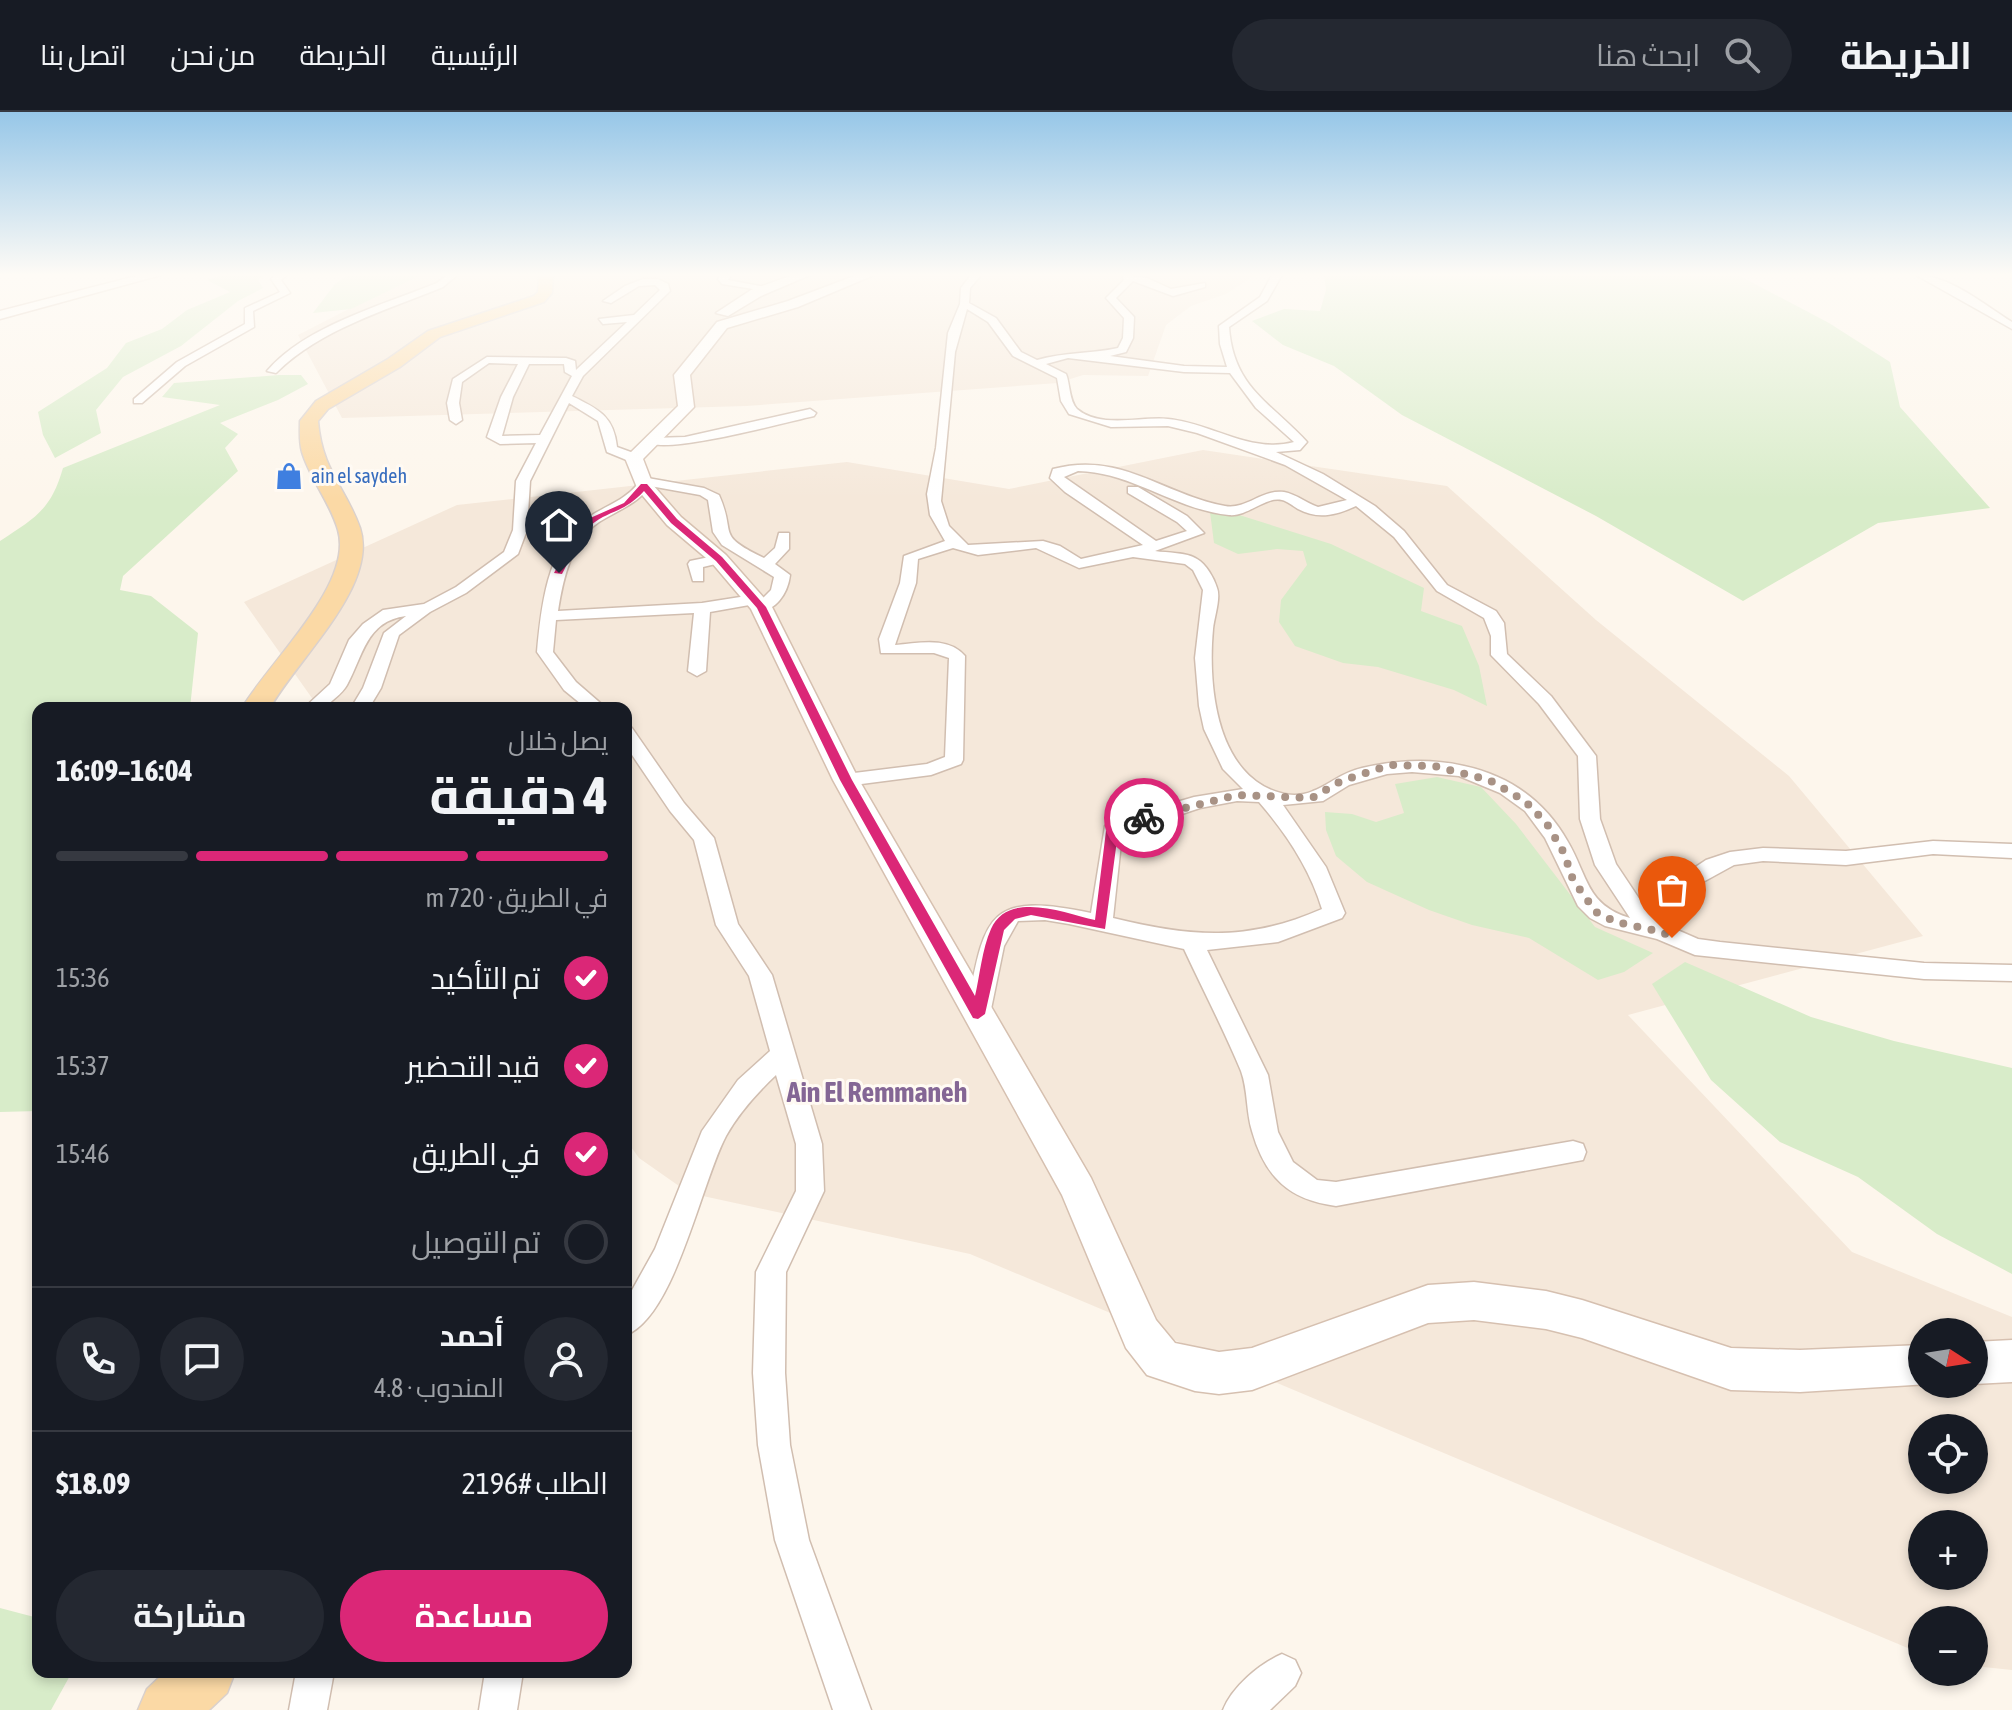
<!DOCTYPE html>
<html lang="ar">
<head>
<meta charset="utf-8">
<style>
	:root { --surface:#171b24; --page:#242831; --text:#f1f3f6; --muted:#9ea1a6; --line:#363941; --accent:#db2777 }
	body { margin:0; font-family:"Asap Condensed",Cairo,sans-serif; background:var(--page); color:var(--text); direction:rtl; height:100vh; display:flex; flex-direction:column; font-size:30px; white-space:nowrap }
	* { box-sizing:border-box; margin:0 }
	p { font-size:26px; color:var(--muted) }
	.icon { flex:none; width:44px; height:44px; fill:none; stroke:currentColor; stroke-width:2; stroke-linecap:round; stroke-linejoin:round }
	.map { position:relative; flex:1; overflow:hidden; direction:ltr }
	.panel { position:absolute; left:32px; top:590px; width:600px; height:976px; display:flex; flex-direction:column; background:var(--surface); border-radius:16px; box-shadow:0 4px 12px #0003; direction:rtl }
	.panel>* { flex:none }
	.needle { width:52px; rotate:102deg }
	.controls { position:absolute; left:1908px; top:1206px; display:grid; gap:16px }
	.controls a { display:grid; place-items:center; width:80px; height:80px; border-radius:50%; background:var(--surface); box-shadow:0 4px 12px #0003; font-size:40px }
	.pin { position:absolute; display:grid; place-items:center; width:68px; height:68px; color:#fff; margin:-82px -34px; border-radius:50% 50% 50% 0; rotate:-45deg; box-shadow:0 0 8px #0007 }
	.pin .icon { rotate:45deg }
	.courier { position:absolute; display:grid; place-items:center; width:80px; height:80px; margin:-40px; border:6px solid #db2777; border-radius:50%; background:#fff; color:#222; box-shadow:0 2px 10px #0007 }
	.head em { font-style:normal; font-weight:700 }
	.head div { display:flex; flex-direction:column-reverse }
	.head { display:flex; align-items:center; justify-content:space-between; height:136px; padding:0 24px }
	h1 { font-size:52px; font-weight:700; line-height:60px }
	.bar { display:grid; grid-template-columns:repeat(4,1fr); gap:12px 8px; align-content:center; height:96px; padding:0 24px }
	.bar i { height:10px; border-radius:6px; background:var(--line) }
	.bar .active { background:var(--accent) }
	.bar p { grid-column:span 4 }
	.line { display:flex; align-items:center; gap:20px; padding:0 24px; border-top:2px solid var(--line) }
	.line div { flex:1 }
	.round { display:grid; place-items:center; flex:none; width:84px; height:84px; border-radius:42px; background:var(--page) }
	ol { padding:0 24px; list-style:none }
	li { display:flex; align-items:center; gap:24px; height:88px }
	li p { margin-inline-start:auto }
	li .icon { padding:8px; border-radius:50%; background:var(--accent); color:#fff; stroke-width:4 }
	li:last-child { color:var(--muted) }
	li i { width:44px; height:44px; border:4px solid var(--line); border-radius:50% }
	.cta { display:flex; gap:16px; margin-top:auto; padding:16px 24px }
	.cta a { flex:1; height:92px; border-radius:48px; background:var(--accent); color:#fff; font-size:32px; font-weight:700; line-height:92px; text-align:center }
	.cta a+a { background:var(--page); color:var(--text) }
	header { display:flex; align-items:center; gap:48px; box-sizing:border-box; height:112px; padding:0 40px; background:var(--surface); border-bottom:2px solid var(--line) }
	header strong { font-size:38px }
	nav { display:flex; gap:44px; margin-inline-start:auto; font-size:28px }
	.search { width:560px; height:72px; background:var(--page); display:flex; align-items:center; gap:20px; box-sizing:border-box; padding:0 28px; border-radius:44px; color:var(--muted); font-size:30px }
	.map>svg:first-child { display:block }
	.residential { fill:#f5e8da; fill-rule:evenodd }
	.green { fill:#d8ecc9 }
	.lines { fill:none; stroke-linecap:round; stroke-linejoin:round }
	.street-casing { stroke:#d1beb0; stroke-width:3 }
	.secondary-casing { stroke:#d6c0b0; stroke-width:3 }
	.primary-casing { stroke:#dad1cd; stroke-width:3 }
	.street { fill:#fff; fill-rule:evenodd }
	.secondary { fill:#fff; fill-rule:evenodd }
	.primary { fill:#fbd9a5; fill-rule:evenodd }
	.route { fill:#db2777 }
	.done { stroke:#a89285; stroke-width:8; stroke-dasharray:0 14.4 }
	.labels { text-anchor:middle; stroke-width:6; stroke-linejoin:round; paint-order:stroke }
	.far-shop-label { font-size:20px; fill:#366cbe; stroke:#fffaf3; text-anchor:start }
	.quarter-label { font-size:28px; font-weight:bold; fill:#846695; stroke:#fffaf3 }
</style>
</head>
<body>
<header>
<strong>الخريطة</strong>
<div class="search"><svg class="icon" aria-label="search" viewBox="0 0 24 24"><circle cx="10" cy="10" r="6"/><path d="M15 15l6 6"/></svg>ابحث هنا</div>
<nav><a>الرئيسية</a><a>الخريطة</a><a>من نحن</a><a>اتصل بنا</a></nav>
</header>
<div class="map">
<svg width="2012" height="1598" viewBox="0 0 2012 1598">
	<rect width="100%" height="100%" fill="#fdf6ec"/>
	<g class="residential">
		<polygon points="415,163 1255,163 1226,182 1191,194 1166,213 1148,264 1083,263 1058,271 746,294 342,306 298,223"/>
		<path d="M1203 338 1447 374 1596 508 1789 664 1923 824 1628 903 1852 1140 2012 1205V1558L1974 1554V1508H1922V1542L970 1142 689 1081 639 1046 626 1028V596H319L244 490 457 393 847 350 1009 377ZM1922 1220H1974V1272H1922ZM1922 1316H1974V1368H1922ZM1922 1412H1974V1464H1922Z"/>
	</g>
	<g class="green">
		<polygon points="223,163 265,163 258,168 263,176 238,189 181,234 123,265 96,298 101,321 55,346 43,323 38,300 107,256 126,231 162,217 187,198 230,180 207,168"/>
		<polygon points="348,163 421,163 351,197 313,201 335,172"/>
		<polygon points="1324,163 1738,163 1829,211 1890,250 1900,295 1990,396 1878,411 1743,489 1596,404 1402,303 1334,254 1283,233 1252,209 1284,197 1320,199 1326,178"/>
		<path d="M279 263H301L308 272 278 288 220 311 238 322 225 336 238 359 123 464 120 478 151 484 198 521 190 596H38V999L0 1000V429C35 406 51 398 63 356L220 293 162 285 174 271Z"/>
		<polygon points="1210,400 1236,402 1331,432 1424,476 1421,499 1462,514 1479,554 1487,594 1454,578 1378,555 1343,551 1295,534 1279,510 1281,488 1307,453 1303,439 1277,437 1238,442 1214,431"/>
		<polygon points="1437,665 1481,675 1516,712 1595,815 1653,841 1624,860 1598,868 1529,826 1472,813 1429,798 1367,770 1336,744 1326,718 1325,700 1352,702 1376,710 1404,701 1395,672"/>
		<polygon points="1685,850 1811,905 1894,929 2012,956 2012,1162 1937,1122 1858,1065 1780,1030 1711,968 1652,872"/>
		<polygon points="0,1496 38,1506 38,1560 72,1560 51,1598 0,1598"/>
	</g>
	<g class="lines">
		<g class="street-casing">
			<g id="street">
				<polygon points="276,163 287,163 281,168 290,181 253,199 254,215 185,254 142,291 134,291 134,287 177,250 245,212 245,196 280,180 271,167"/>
				<path d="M447 163H457L443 175C387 198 320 217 276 261L267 259C305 214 383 193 437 171Z"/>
				<polygon points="721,163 731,163 728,168 770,176 765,179 722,172 718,167"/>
				<path d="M971 163H981L970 176 969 191 996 206 1021 240 1037 248C1065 240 1091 242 1118 236L1123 226 1124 206 1106 186 1124 168 1122 163 1147 166 1171 177 1205 171V175L1173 184 1133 169 1116 186 1134 205 1133 226 1126 240 1110 244 1184 254 1227 255 1220 232 1219 214 1260 185 1272 163H1282L1267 189 1229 215C1233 275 1270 290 1307 330L1300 338 1276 340 1323 362 1375 394 1404 419 1447 473 1496 499 1504 511 1507 542 1551 584 1596 644 1600 707 1616 752 1648 800 1658 806 1688 760 1706 748 1730 740 1763 736 1846 739 1933 729 2012 732V746L1933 742 1846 753 1763 749 1734 753 1703 770 1691 785 1675 817 1698 827 1720 830 1924 851 2012 853V869L1924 867 1695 843 1657 827 1605 814 1590 806 1578 794 1545 726 1525 699 1500 681 1459 664 1412 660 1387 662 1349 673 1323 689 1283 693 1326 755 1345 801 1342 806 1278 830 1207 838 1268 963 1278 1020 1293 1050 1317 1068 1336 1070 1573 1029 1583 1032 1586 1040 1583 1048 1336 1094C1289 1088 1265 1065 1252 1019 1246 1000 1248 978 1241 959 1224 918 1203 878 1184 837L1069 812 1045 808 1018 809 1004 834 990 902 987 908 978 911 969 908 966 902C985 806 984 778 1091 801L1105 714 1112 709 1194 685 1243 677 1223 657 1204 617 1199 594 1195 546 1203 478 1193 458 1185 452 1133 445 1079 456 1036 436 978 443 953 436 918 447 916 471 895 533C919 531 948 524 965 544L963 648 961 652 931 663 846 674 836 668 846 662 927 652 945 645 949 546 934 541H881L879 527 900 471 904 444 945 429 930 403 927 382 936 336 948 221 960 192 961 176ZM967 197 988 210 1013 244 1057 266 1061 289 1069 302 1111 315 1168 314 1197 321 1285 353 1347 388 1318 395C1306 391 1296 382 1284 380 1262 377 1246 398 1225 394 1162 382 1121 339 1053 357L1050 366 1065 380 1143 433 1081 447 1060 434 1043 429 968 433 949 414 941 389 955 240ZM1068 246 1184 260 1230 261 1256 296 1294 330C1251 342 1211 311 1168 307 1141 304 1101 317 1077 297 1069 289 1070 271 1066 262L1046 252ZM1078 359C1132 360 1176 398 1229 403 1248 405 1265 384 1282 388 1287 389 1293 394 1298 397 1318 408 1337 403 1356 394L1394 425 1437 479 1484 506 1491 524V543L1539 592 1578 644 1580 707 1595 753 1630 806C1586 793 1588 764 1568 730 1545 689 1510 664 1464 654 1430 646 1396 648 1362 656 1340 661 1331 672 1313 679 1288 690 1259 676 1243 657 1213 622 1209 561 1213 517 1214 506 1221 486 1217 476 1214 466 1206 452 1197 447 1186 440 1168 441 1155 439L1204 421 1187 404 1138 375H1128V381L1177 410 1187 419 1156 429 1064 365ZM1237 689 1259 690C1286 721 1310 757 1322 797 1247 830 1191 825 1113 806L1122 722 1200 696Z"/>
				<path d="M1916 163C1950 163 1984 193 2012 210V217Z"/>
				<path d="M643 167H658L668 172 670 179 583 264 572 284C598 297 614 304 617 335L639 343V349H629L607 340 598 309 569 291 530 369 527 418 518 442 466 481 430 500 399 523 381 576 369 596H351L363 576 384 521 406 504C366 509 363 544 347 573 342 582 331 589 324 596H304L330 572 349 528 363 512 383 498 424 492 456 475 504 440 513 418 516 369 536 331 500 332 487 325 501 285 518 252 489 251 462 270 459 291 462 308 456 312 450 308 447 291 453 267 487 245 566 246 575 249 576 258 627 210 603 212 599 207 634 203 660 178 655 173 639 174 611 191 603 189 625 174ZM529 252H564L565 260 572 264 540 323 502 324 513 285Z"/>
				<path d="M810 297 816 301 814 304C786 310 666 343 647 330L653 326 685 325Z"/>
				<path d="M642 365 704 376 719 383C737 423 714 422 764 446L775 436 779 421H789V437L775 452 790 463C788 481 775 502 755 498V492L710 500 706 559 697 564 688 559 694 501 556 508 553 540 576 570 606 596H586L564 578 537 540C541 496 547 435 586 407 604 394 623 390 638 372L635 369 637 366ZM650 374 700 383 708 388 713 420 722 433 774 465 771 478 760 489 753 483 702 491 558 499C563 467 571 429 599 410 618 398 636 393 650 374Z"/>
				<polygon points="719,443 724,444 724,450 703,455 703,469 693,469 688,452 690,449"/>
				<path d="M626 614 632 616 684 691 714 726 738 812 772 863 822 1032 824 1079 786 1160 785 1261 790 1333 809 1428 871 1598H833L775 1428 758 1333 753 1261 756 1160 796 1079V1032L776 963C757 981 739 1001 726 1024 701 1071 675 1204 626 1223V1189L655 1137 702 1019 738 968 770 939 749 864 716 813 694 728 670 699 626 634Z"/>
				<path d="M1282 1542 1295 1548 1301 1561 1295 1574 1270 1598H1223C1232 1575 1259 1552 1282 1542Z"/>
				<polygon points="296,1560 334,1560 327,1598 289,1598"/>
				<polygon points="485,1560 523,1560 517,1598 479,1598"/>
			</g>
		</g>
		<g class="secondary-casing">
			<g id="secondary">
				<polygon points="140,163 161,163 0,207 0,199"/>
				<polygon points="793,163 810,163 761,184 728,204 716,201 751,178"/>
				<polygon points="857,163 874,163 798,195 727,216 690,263 694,295 643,347 653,373 681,405 726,443 772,495 859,668 1091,1066 1156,1208 1175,1231 1219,1240 1252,1236 1428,1173 1474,1170 1546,1179 1582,1188 1731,1236 1800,1238 1922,1233 1922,1272 1929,1272 1800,1280 1731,1278 1582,1226 1546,1217 1474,1208 1428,1211 1252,1278 1219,1282 1195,1279 1147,1263 1126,1236 1062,1083 833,668 751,497 712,451 667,413 638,378 625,346 678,294 674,263 717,210 788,189"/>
				<polygon points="2012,1228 2012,1270 1974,1272 1974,1230"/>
			</g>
		</g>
		<g class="primary-casing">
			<g id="primary">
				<path d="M539 163H553L552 181 544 190 440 225 400 255 328 297 318 309C322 359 345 374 360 416 379 474 297 547 270 596H242C270 549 354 472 338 418 330 390 310 367 302 340 299 330 300 319 300 309L316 289 388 247 428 219 534 184 538 180Z"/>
				<polygon points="165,1560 235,1560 227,1581 209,1598 138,1598 147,1577"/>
			</g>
		</g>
		<use href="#street" class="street"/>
		<use href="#secondary" class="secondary"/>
		<use href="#primary" class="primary"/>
	</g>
	<linearGradient id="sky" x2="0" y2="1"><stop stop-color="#97c7e8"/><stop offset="0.42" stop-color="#fefbf6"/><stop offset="1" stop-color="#fefbf6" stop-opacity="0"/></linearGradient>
	<rect width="2012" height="387" fill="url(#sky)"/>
	<path class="route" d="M641 372H647L677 407 722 445 766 495 852 668 975 884C980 863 982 837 991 817 1008 778 1065 801 1095 808L1106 719 1115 711 1148 704V709L1118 721 1105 817 1031 803 1015 807 1004 818 985 902 978 907 973 906 840 668 757 496 716 449 671 411 644 379C624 401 609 398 591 413 577 426 571 446 562 462L554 461 575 420 588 407 624 391Z"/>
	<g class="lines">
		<polyline class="done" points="1144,706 1237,683 1312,686 1341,669 1390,653 1434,654 1489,668 1525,689 1547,712 1564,741 1573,768 1596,800 1616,810 1662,820 1672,826"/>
	</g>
	<defs>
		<g id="shop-bare" transform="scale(2.16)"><path d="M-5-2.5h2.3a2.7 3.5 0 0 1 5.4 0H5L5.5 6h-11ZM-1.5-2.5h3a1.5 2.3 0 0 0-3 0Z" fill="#3f7fe0" stroke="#fffaf3" stroke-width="2.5" paint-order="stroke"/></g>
	</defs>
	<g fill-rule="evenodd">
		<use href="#shop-bare" x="289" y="364"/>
	</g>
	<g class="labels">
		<g class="far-shop-label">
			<text x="311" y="371">ain el saydeh</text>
		</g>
		<g class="quarter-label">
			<text x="877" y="990">Ain El Remmaneh</text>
		</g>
	</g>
</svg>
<div class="controls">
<a><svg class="needle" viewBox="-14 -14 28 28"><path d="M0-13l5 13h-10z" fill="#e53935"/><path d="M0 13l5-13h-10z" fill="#9ea1a6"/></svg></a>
<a><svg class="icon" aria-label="locate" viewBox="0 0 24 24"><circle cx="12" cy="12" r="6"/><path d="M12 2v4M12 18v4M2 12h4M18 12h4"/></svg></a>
<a>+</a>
<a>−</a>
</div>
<div class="pin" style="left:1672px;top:826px;background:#ea580c"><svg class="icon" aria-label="bag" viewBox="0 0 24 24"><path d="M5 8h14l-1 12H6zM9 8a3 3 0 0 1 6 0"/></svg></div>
<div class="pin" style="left:559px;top:461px;background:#1f2937"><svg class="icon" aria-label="home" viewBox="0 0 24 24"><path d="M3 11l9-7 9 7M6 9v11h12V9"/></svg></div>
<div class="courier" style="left:1144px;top:706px"><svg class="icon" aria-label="bike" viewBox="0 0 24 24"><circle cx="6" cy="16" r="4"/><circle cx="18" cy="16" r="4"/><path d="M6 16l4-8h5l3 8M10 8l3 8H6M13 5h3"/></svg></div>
<section class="panel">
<div class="head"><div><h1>4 دقيقة</h1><p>يصل خلال</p></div><em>16:04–16:09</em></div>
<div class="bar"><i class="active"></i><i class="active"></i><i class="active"></i><i></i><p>في الطريق · 720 m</p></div>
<ol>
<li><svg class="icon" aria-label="check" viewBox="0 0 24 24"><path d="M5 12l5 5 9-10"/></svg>تم التأكيد<p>15:36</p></li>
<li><svg class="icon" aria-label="check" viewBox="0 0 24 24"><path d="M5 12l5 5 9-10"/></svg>قيد التحضير<p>15:37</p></li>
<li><svg class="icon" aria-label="check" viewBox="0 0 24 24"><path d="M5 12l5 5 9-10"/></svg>في الطريق<p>15:46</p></li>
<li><i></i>تم التوصيل</li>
</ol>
<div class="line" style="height:144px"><a class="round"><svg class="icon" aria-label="person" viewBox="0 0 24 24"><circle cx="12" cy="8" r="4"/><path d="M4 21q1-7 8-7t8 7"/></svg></a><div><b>أحمد</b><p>المندوب · 4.8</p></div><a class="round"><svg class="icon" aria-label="chat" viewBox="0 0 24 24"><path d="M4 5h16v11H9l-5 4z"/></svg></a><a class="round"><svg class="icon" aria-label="phone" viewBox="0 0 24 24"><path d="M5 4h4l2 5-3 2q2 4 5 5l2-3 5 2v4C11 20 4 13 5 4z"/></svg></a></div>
<div class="line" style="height:104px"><div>الطلب #2196</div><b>$18.09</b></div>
<div class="cta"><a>مساعدة</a><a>مشاركة</a></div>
</section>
</div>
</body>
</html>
